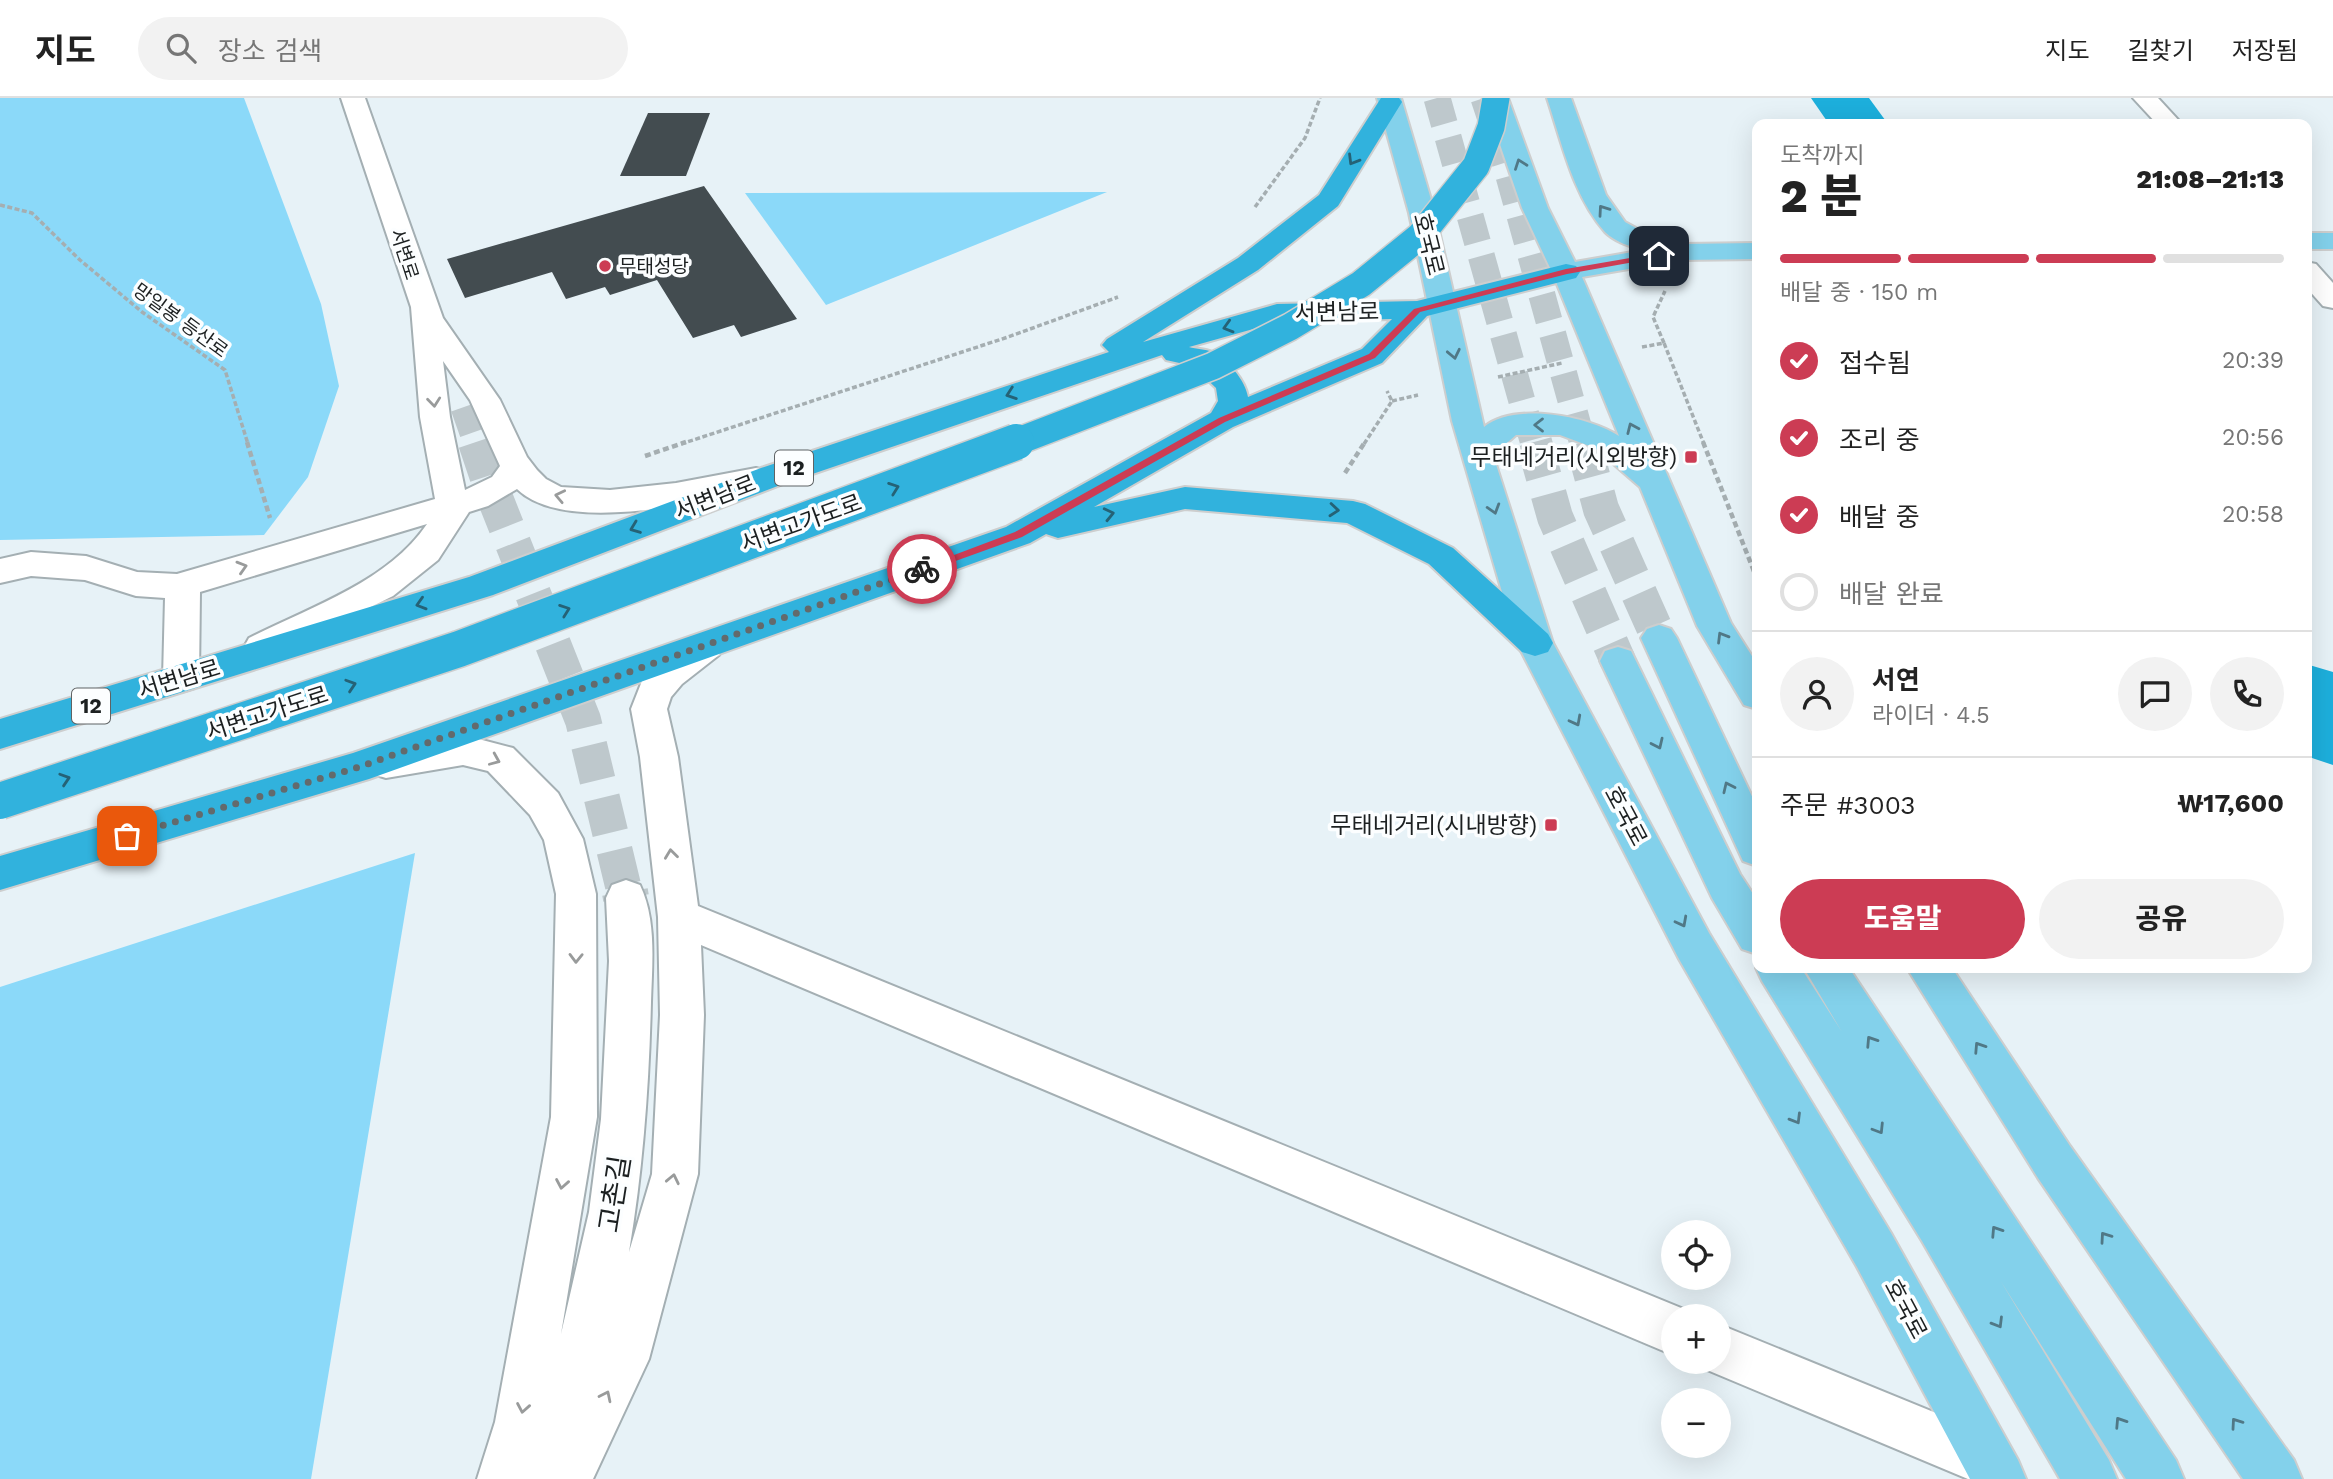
<!DOCTYPE html>
<html lang="ko">
<head>
<meta charset="utf-8">
<style>
	:root { --surface:#fff; --page:#f2f2f2; --text:#222; --muted:#767676; --line:#e0e0e0; --accent:#cc3c54 }
	body { margin:0; font-family:"Work Sans","Noto Sans KR",sans-serif; background:var(--page); color:var(--text); height:100vh; display:flex; flex-direction:column; font-size:26px; white-space:nowrap }
	* { box-sizing:border-box; margin:0 }
	p { font-size:23px; color:var(--muted) }
	.icon { flex:none; width:38px; height:38px; fill:none; stroke:currentColor; stroke-width:2; stroke-linecap:round; stroke-linejoin:round }
	.map { position:relative; flex:1; overflow:hidden }
	.sheet { position:absolute; left:1752px; top:21px; width:560px; height:854px; display:flex; flex-direction:column; background:var(--surface); border-radius:14px; box-shadow:0 7px 28px #0002 }
	.sheet>* { flex:none }
	.controls { position:absolute; left:1661px; top:1122px; display:grid; gap:14px }
	.controls a { display:grid; place-items:center; width:70px; height:70px; border-radius:50%; background:var(--surface); box-shadow:0 7px 28px #0002; font-size:35px }
	.pin { position:absolute; display:grid; place-items:center; width:60px; height:60px; color:#fff; margin:-30px; border-radius:14px; box-shadow:0 4px 10px #0006 }
	.courier { position:absolute; display:grid; place-items:center; width:70px; height:70px; margin:-35px; border:5px solid #cc3c54; border-radius:50%; background:#fff; color:#222; box-shadow:0 2px 9px #0007 }
	.overview em { font-style:normal; font-weight:800 }
	.overview div { display:flex; flex-direction:column-reverse }
	.overview { display:flex; align-items:center; justify-content:space-between; height:119px; padding:0 28px }
	h1 { font-size:46px; font-weight:800; line-height:52px }
	.bar { display:grid; grid-template-columns:repeat(4,1fr); gap:10px 7px; align-content:center; height:84px; padding:0 28px }
	.bar i { height:9px; border-radius:5px; background:var(--line) }
	.bar .current { background:var(--accent) }
	.bar p { grid-column:span 4 }
	.line { display:flex; align-items:center; gap:18px; padding:0 28px; border-top:2px solid var(--line) }
	.line div { flex:1 }
	.round { display:grid; place-items:center; flex:none; width:74px; height:74px; border-radius:37px; background:var(--page) }
	ol { padding:0 28px; list-style:none }
	li { display:flex; align-items:center; gap:21px; height:77px }
	li p { margin-inline-start:auto }
	li .icon { padding:7px; border-radius:50%; background:var(--accent); color:#fff; stroke-width:4 }
	li:last-child { color:var(--muted) }
	li i { width:38px; height:38px; border:4px solid var(--line); border-radius:50% }
	.cta { display:flex; gap:14px; margin-top:auto; padding:14px 28px }
	.cta a { flex:1; height:80px; border-radius:42px; background:var(--accent); color:#fff; font-size:28px; font-weight:800; line-height:80px; text-align:center }
	.cta a+a { background:var(--page); color:var(--text) }
	header { display:flex; align-items:center; gap:42px; box-sizing:border-box; height:98px; padding:0 35px; background:var(--surface); border-bottom:2px solid var(--line) }
	header strong { font-size:33px }
	nav { display:flex; gap:38px; margin-inline-start:auto; font-size:24px }
	.search { width:490px; height:63px; background:var(--page); display:flex; align-items:center; gap:18px; box-sizing:border-box; padding:0 24px; border-radius:38px; color:var(--muted); font-size:26px }
	.map>svg:first-child { display:block }
	.green { fill:#8bd9f9 }
	.lines { fill:none; stroke-linecap:round; stroke-linejoin:round }
	.river { fill:#1dafdc; fill-rule:evenodd }
	.building { fill:#434c50 }
	.minor-tunnel-far2 { stroke:#bec8cc; stroke-width:27; stroke-dasharray:27 14; stroke-linecap:butt }
	.minor-tunnel-far1 { stroke:#bec8cc; stroke-width:36; stroke-dasharray:36 18; stroke-linecap:butt }
	.minor-tunnel { stroke:#bec8cc; stroke-width:46; stroke-dasharray:46 24; stroke-linecap:butt }
	.major-tunnel-far1 { stroke:#bec8cc; stroke-width:27; stroke-dasharray:27 14; stroke-linecap:butt }
	.major-tunnel { stroke:#bec8cc; stroke-width:36; stroke-dasharray:36 18; stroke-linecap:butt }
	.minor-casing { stroke:#a4afb3; stroke-width:4 }
	.major-casing { stroke:#cdcece; stroke-width:4 }
	.highway-casing { stroke:#cdcece; stroke-width:4 }
	.path-far1 { stroke:#a5aeb1; stroke-width:3.5; stroke-dasharray:5 2.5; stroke-linecap:butt }
	.path { stroke:#a5aeb1; stroke-width:4.5; stroke-dasharray:6 3.5; stroke-linecap:butt }
	.minor { fill:#fff; fill-rule:evenodd }
	.major { fill:#83d1eb; fill-rule:evenodd }
	.highway { fill:#31b2dd; fill-rule:evenodd }
	.highway-bridge-far1-casing { stroke:#cdcece; stroke-width:30; stroke-linecap:butt }
	.highway-bridge-casing { stroke:#cdcece; stroke-width:39; stroke-linecap:butt }
	.highway-bridge-far1 { stroke:#31b2dd; stroke-width:27 }
	.highway-bridge { stroke:#31b2dd; stroke-width:36 }
	.oneway { stroke:#256276 }
	.oneway2 { stroke:#507886 }
	.oneway3 { stroke:#999b9b }
	.route { fill:#cc3c54 }
	.done { stroke:#636a6c; stroke-width:7; stroke-dasharray:0 12.6 }
	.poi-dot { fill:#cc3c54; stroke:#fcfeff; stroke-width:2.5 }
	.labels { text-anchor:middle; stroke-width:7; stroke-linejoin:round; paint-order:stroke }
	.far-street-label { font-size:19px; fill:#1c2021; stroke:#fcfeff }
	.far-poi-label { font-size:19px; fill:#1c2021; stroke:#fcfeff; text-anchor:start }
	.shield { fill:#fcfeff; stroke:#5f6364; stroke-width:2 }
	.shield-label { font-size:21px; font-weight:bold; fill:#1c2021 }
	.street-label { font-size:23px; fill:#1c2021; stroke:#fcfeff }
	.poi-label { font-size:23px; fill:#1c2021; stroke:#fcfeff; text-anchor:end }
	.near-street-label { font-size:28px; fill:#1c2021; stroke:#fcfeff }
</style>
</head>
<body>
<header>
<strong>지도</strong>
<div class="search"><svg class="icon" aria-label="search" viewBox="0 0 24 24"><circle cx="10" cy="10" r="6"/><path d="M15 15l6 6"/></svg>장소 검색</div>
<nav><a>지도</a><a>길찾기</a><a>저장됨</a></nav>
</header>
<div class="map">
<svg width="2333" height="1381" viewBox="0 0 2333 1381">
	<rect width="100%" height="100%" fill="#e7f2f7"/>
	<g class="green">
		<polygon points="0,0 244,0 321,206 339,288 308,379 264,437 0,442"/>
		<polygon points="1107,94 826,207 745,95"/>
		<polygon points="415,755 311,1381 0,1381 0,889"/>
	</g>
	<g class="lines">
		<g class="river">
			<polygon points="1811,0 1869,0 1888,26 1829,26"/>
			<polygon points="2306,566 2333,574 2333,667 2306,658"/>
		</g>
	</g>
	<g class="building">
		<polygon points="648,15 710,15 686,78 620,78"/>
		<polygon points="704,88 797,221 741,239 734,227 693,240 657,182 610,197 605,189 566,201 552,174 465,200 447,161"/>
	</g>
	<g class="lines">
		<polyline class="minor-tunnel-far2" points="464,309 477,346"/>
		<polyline class="minor-tunnel-far1" points="476,344 493,395 583,622 625,796"/>
		<polyline class="minor-tunnel" points="625,794 626,800"/>
		<g class="major-tunnel-far1">
			<polyline points="1437,0 1534,346"/>
			<polyline points="1484,0 1506,67 1583,346"/>
		</g>
		<g class="major-tunnel">
			<polyline points="1534,344 1555,419 1618,563"/>
			<polyline points="1583,344 1601,411 1659,540"/>
		</g>
		<g class="minor-casing">
			<g id="minor">
				<path d="M341 0H365L443 220 500 302 527 359 537 372 546 381 561 389 610 392 676 385 756 370 767 373 772 381 767 389 756 392C697 404 565 437 517 391L488 408 469 414 438 462 393 498 262 562 249 558 244 549 249 540C310 509 388 484 427 426L200 494 199 580 194 590 181 594 168 590 163 580 165 500 136 498 85 482 31 478 0 485V461L31 454 86 458 137 474 177 476 435 401 420 319 411 209ZM443 263 470 302 500 368 492 379 465 392 450 319Z"/>
				<polygon points="2133,0 2158,0 2182,26 2157,26"/>
				<polygon points="2306,164 2316,166 2333,185 2333,210 2323,208 2306,189"/>
				<path d="M706 535 719 539 724 548 719 557 682 586 671 599 667 611 678 659 698 808 1691 1214 1692 1218H1673V1257L701 847 704 917 698 1076 649 1261 593 1381H477L495 1324 551 1019 556 796 544 742 530 717 488 673 463 667 386 680 373 676 367 665 373 654 463 637 513 650 558 695 583 741 596 796 597 1019 561 1236 589 1114 601 1021 609 863 606 800 612 787 626 782 640 787C657 822 652 867 651 904 649 988 643 1071 629 1154L652 1076 660 917 658 819 640 659 631 611 642 583 656 566 693 539Z"/>
				<polygon points="1718,1226 2007,1344 2014,1363 2007,1381 1968,1381 1700,1269 1698,1264 1718,1264"/>
			</g>
		</g>
		<g class="major-casing">
			<g id="major">
				<path d="M1377 0H1401L1435 115 1484 329C1515 304 1588 318 1619 338L1552 174 1522 110 1484 0H1508L1548 110 1575 164 1644 152C1631 149 1615 144 1605 134 1573 98 1562 45 1547 0H1571L1606 97 1625 124 1647 136 1683 146 1757 145V161L1681 162 1582 179 1731 525 1757 566V611L1744 607 1697 528 1640 389 1595 350 1560 337H1516L1493 357 1553 545 1709 835 1891 1135 2018 1362 2026 1381H1970L1857 1169 1679 861 1517 545 1452 323 1409 115Z"/>
				<rect x="2306" y="135" width="27" height="16"/>
				<polygon points="1659,527 1671,531 1677,540 1757,709 1757,768 1743,763 1641,540 1647,531"/>
				<polygon points="1618,549 1631,553 1740,776 1757,802 1757,856 1742,851 1712,800 1600,563 1605,553"/>
				<polygon points="1757,868 1757,870 1801,870 1842,934 1804,870 1849,870 2176,1362 2184,1381 2126,1381 2000,1182 2109,1362 2117,1381 2060,1381 1922,1143 1762,883 1756,870"/>
				<polygon points="1907,870 1952,870 2070,1048 2294,1362 2302,1381 2243,1381 2038,1080"/>
			</g>
		</g>
		<g class="highway-casing">
			<path id="highway" d="M1381 0H1399L1402 4 1338 108 1258 172 1143 244 1277 206 1417 203 1566 166 1576 168 1580 174 1576 180 1427 218 1382 265 1233 329 1094 409 1185 389 1353 403 1365 406 1453 450 1548 536 1553 545 1548 554 1535 558 1522 554 1429 466 1347 425 1185 411 1058 440 1046 436 1030 445 369 681 0 792V758L353 655 1006 429 1211 315 1218 303 1216 290 1193 268 1166 262 1162 257 783 386 493 497 0 651V621L469 479 761 370 1109 254 1102 247 1107 241 1238 160 1319 97ZM1392 221 1362 251 1248 299C1245 282 1229 263 1212 254 1206 251 1196 251 1189 249L1278 224Z"/>
		</g>
		<g class="path-far1">
			<polyline points="0,107 32,115 80,162 142,214 225,272 248,346"/>
			<polyline points="1255,109 1305,40 1320,0"/>
			<polyline points="1664,245 1653,219 1665,193"/>
			<polyline points="1642,249 1664,245 1704,346"/>
			<polyline points="1498,279 1562,265"/>
			<polyline points="1392,303 1418,297"/>
			<polyline points="681,346 1008,239 1118,199"/>
			<polyline points="1364,346 1392,303 1387,293"/>
		</g>
		<g class="path">
			<polyline points="247,344 270,420"/>
			<polyline points="1703,344 1757,481"/>
			<polyline points="645,358 686,344"/>
			<polyline points="1345,375 1365,344"/>
		</g>
		<use href="#minor" class="minor"/>
		<use href="#major" class="major"/>
		<use href="#highway" class="highway"/>
		<g class="highway-bridge-far1-casing">
			<polyline id="highway-bridge-far1" points="1011,346 1213,268 1290,229 1361,186 1420,138 1476,68 1491,29 1496,0"/>
		</g>
		<g class="highway-bridge-casing">
			<polyline id="highway-bridge" points="0,703 459,551 1016,344"/>
		</g>
		<use href="#highway-bridge-far1" class="highway-bridge-far1"/>
		<use href="#highway-bridge" class="highway-bridge"/>
	</g>
	<defs><path id="oneway-chevron" d="M-2-3.5L2.5 0L-2 3.5" fill="none" stroke-width="1.6" stroke-linecap="round" stroke-linejoin="round" transform="scale(1.75)"/></defs>
	<g class="oneway">
		<use href="#oneway-chevron" transform="translate(1353 62) rotate(121)"/>
		<use href="#oneway-chevron" transform="translate(1228 229) rotate(164)"/>
		<use href="#oneway-chevron" transform="translate(1011 296) rotate(161)"/>
		<use href="#oneway-chevron" transform="translate(894 390) rotate(-20)"/>
		<use href="#oneway-chevron" transform="translate(1334 412) rotate(5)"/>
		<use href="#oneway-chevron" transform="translate(1109 416) rotate(-13)"/>
		<use href="#oneway-chevron" transform="translate(635 430) rotate(159)"/>
		<use href="#oneway-chevron" transform="translate(421 506) rotate(163)"/>
		<use href="#oneway-chevron" transform="translate(565 512) rotate(-20)"/>
		<use href="#oneway-chevron" transform="translate(351 587) rotate(-18)"/>
		<use href="#oneway-chevron" transform="translate(65 681) rotate(-18)"/>
	</g>
	<g class="oneway2">
		<use href="#oneway-chevron" transform="translate(1520 66) rotate(-110)"/>
		<use href="#oneway-chevron" transform="translate(1603 112) rotate(-125)"/>
		<use href="#oneway-chevron" transform="translate(1454 256) rotate(78)"/>
		<use href="#oneway-chevron" transform="translate(1539 327) rotate(-180)"/>
		<use href="#oneway-chevron" transform="translate(1632 330) rotate(-114)"/>
		<use href="#oneway-chevron" transform="translate(1494 411) rotate(73)"/>
		<use href="#oneway-chevron" transform="translate(1722 539) rotate(-121)"/>
		<use href="#oneway-chevron" transform="translate(1576 623) rotate(62)"/>
		<use href="#oneway-chevron" transform="translate(1658 646) rotate(65)"/>
		<use href="#oneway-chevron" transform="translate(1728 689) rotate(-115)"/>
		<use href="#oneway-chevron" transform="translate(1682 824) rotate(62)"/>
		<use href="#oneway-chevron" transform="translate(1871 943) rotate(-123)"/>
		<use href="#oneway-chevron" transform="translate(1979 949) rotate(-123)"/>
		<use href="#oneway-chevron" transform="translate(1796 1021) rotate(59)"/>
		<use href="#oneway-chevron" transform="translate(1879 1031) rotate(58)"/>
		<use href="#oneway-chevron" transform="translate(1996 1133) rotate(-123)"/>
		<use href="#oneway-chevron" transform="translate(2105 1139) rotate(-125)"/>
		<use href="#oneway-chevron" transform="translate(1998 1225) rotate(59)"/>
		<use href="#oneway-chevron" transform="translate(2120 1324) rotate(-123)"/>
		<use href="#oneway-chevron" transform="translate(2236 1325) rotate(-125)"/>
	</g>
	<g class="oneway3">
		<use href="#oneway-chevron" transform="translate(434 304) rotate(84)"/>
		<use href="#oneway-chevron" transform="translate(560 398) rotate(-168)"/>
		<use href="#oneway-chevron" transform="translate(242 469) rotate(-17)"/>
		<use href="#oneway-chevron" transform="translate(495 662) rotate(23)"/>
		<use href="#oneway-chevron" transform="translate(671 756) rotate(-97)"/>
		<use href="#oneway-chevron" transform="translate(576 860) rotate(91)"/>
		<use href="#oneway-chevron" transform="translate(673 1081) rotate(-78)"/>
		<use href="#oneway-chevron" transform="translate(562 1086) rotate(100)"/>
		<use href="#oneway-chevron" transform="translate(606 1298) rotate(-64)"/>
		<use href="#oneway-chevron" transform="translate(523 1310) rotate(100)"/>
	</g>
	<polygon class="route" points="1659,155 1662,159 1567,176 1420,214 1375,260 1225,324 1022,439 925,474 917,471 1015,434 1219,320 1369,256 1414,211 1566,171"/>
	<g class="lines">
		<polyline class="done" points="127,738 356,670 922,471"/>
	</g>
	<g class="poi-dot">
		<circle cx="605" cy="168" r="7"/>
		<rect x="1684" y="352" width="14" height="14" rx="3.5"/>
		<rect x="1544" y="720" width="14" height="14" rx="3.5"/>
	</g>
	<g class="labels">
		<g class="far-street-label">
			<text transform="translate(405 156) rotate(72)" y="7">서변로</text>
			<text transform="translate(181 222) rotate(36)" y="7">망일봉 등산로</text>
		</g>
		<g class="far-poi-label">
			<text x="619" y="175">무태성당</text>
		</g>
		<g class="shield">
			<rect x="775" y="352.5" width="38" height="35" rx="5"/>
			<rect x="72" y="590.5" width="38" height="35" rx="5"/>
		</g>
		<g class="shield-label">
			<text x="794" y="377">12</text>
			<text x="91" y="615">12</text>
		</g>
		<g class="street-label">
			<text transform="translate(1429 146) rotate(76)" y="8">호국로</text>
			<text transform="translate(1337 214) rotate(-1)" y="8">서변남로</text>
			<text transform="translate(715 399) rotate(-21)" y="8">서변남로</text>
			<text transform="translate(801 425) rotate(-20)" y="8">서변고가도로</text>
			<text transform="translate(179 581) rotate(-17)" y="8">서변남로</text>
			<text transform="translate(267 615) rotate(-18)" y="8">서변고가도로</text>
			<text transform="translate(1626 718) rotate(62)" y="8">호국로</text>
			<text transform="translate(1906 1211) rotate(62)" y="8">호국로</text>
		</g>
		<g class="poi-label">
			<text x="1677" y="367">무태네거리(시외방향)</text>
			<text x="1537" y="735">무태네거리(시내방향)</text>
		</g>
		<g class="near-street-label">
			<text transform="translate(614 1096) rotate(-81)" y="10">고촌길</text>
		</g>
	</g>
</svg>
<div class="controls">
<a><svg class="icon" aria-label="locate" viewBox="0 0 24 24"><circle cx="12" cy="12" r="6"/><path d="M12 2v4M12 18v4M2 12h4M18 12h4"/></svg></a>
<a>+</a>
<a>−</a>
</div>
<div class="pin" style="left:127px;top:738px;background:#ea580c"><svg class="icon" aria-label="bag" viewBox="0 0 24 24"><path d="M5 8h14l-1 12H6zM9 8a3 3 0 0 1 6 0"/></svg></div>
<div class="pin" style="left:1659px;top:158px;background:#1f2937"><svg class="icon" aria-label="home" viewBox="0 0 24 24"><path d="M3 11l9-7 9 7M6 9v11h12V9"/></svg></div>
<div class="courier" style="left:922px;top:471px"><svg class="icon" aria-label="bike" viewBox="0 0 24 24"><circle cx="6" cy="16" r="4"/><circle cx="18" cy="16" r="4"/><path d="M6 16l4-8h5l3 8M10 8l3 8H6M13 5h3"/></svg></div>
<section class="sheet">
<div class="overview"><div><h1>2 분</h1><p>도착까지</p></div><em>21:08–21:13</em></div>
<div class="bar"><i class="current"></i><i class="current"></i><i class="current"></i><i></i><p>배달 중 · 150 m</p></div>
<ol>
<li><svg class="icon" aria-label="check" viewBox="0 0 24 24"><path d="M5 12l5 5 9-10"/></svg>접수됨<p>20:39</p></li>
<li><svg class="icon" aria-label="check" viewBox="0 0 24 24"><path d="M5 12l5 5 9-10"/></svg>조리 중<p>20:56</p></li>
<li><svg class="icon" aria-label="check" viewBox="0 0 24 24"><path d="M5 12l5 5 9-10"/></svg>배달 중<p>20:58</p></li>
<li><i></i>배달 완료</li>
</ol>
<div class="line" style="height:126px"><a class="round"><svg class="icon" aria-label="person" viewBox="0 0 24 24"><circle cx="12" cy="8" r="4"/><path d="M4 21q1-7 8-7t8 7"/></svg></a><div><b>서연</b><p>라이더 · 4.5</p></div><a class="round"><svg class="icon" aria-label="chat" viewBox="0 0 24 24"><path d="M4 5h16v11H9l-5 4z"/></svg></a><a class="round"><svg class="icon" aria-label="phone" viewBox="0 0 24 24"><path d="M5 4h4l2 5-3 2q2 4 5 5l2-3 5 2v4C11 20 4 13 5 4z"/></svg></a></div>
<div class="line" style="height:91px"><div>주문 #3003</div><b>₩17,600</b></div>
<div class="cta"><a>도움말</a><a>공유</a></div>
</section>
</div>
</body>
</html>
